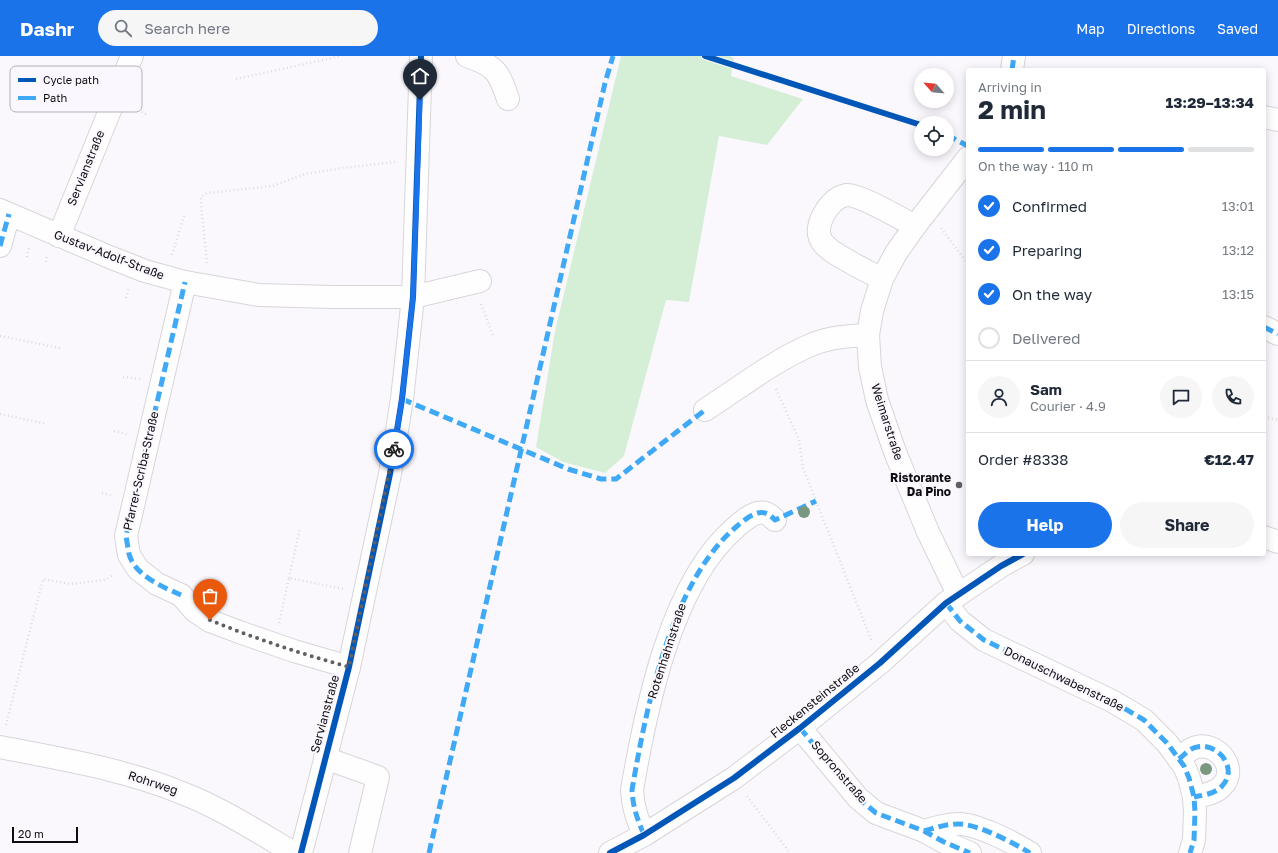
<!DOCTYPE html>
<html lang="en">
<head>
<meta charset="utf-8">
<style>
	:root { --surface:#fff; --page:#f6f6f7; --text:#1f2937; --muted:#747a83; --line:#e0e1e3; --accent:#1a73e8 }
	body { margin:0; font-family:"Golos Text",sans-serif; background:var(--page); color:var(--text); height:100vh; display:flex; flex-direction:column; font-size:15px; white-space:nowrap }
	* { box-sizing:border-box; margin:0 }
	p { font-size:13px; color:var(--muted) }
	.icon { flex:none; width:22px; height:22px; fill:none; stroke:currentColor; stroke-width:2; stroke-linecap:round; stroke-linejoin:round }
	.map { position:relative; flex:1; overflow:hidden }
	.drawer { position:absolute; left:966px; top:12px; width:300px; height:488px; display:flex; flex-direction:column; background:var(--surface); border-radius:4px; box-shadow:0 2px 10px #0003 }
	.drawer>* { flex:none }
	.needle { width:26px; rotate:297deg }
	.controls { position:absolute; left:914px; top:12px; display:grid; gap:8px }
	.controls a { display:grid; place-items:center; width:40px; height:40px; border-radius:50%; background:var(--surface); box-shadow:0 2px 10px #0003; font-size:20px }
	.scale { position:absolute; left:12px; bottom:10px; width:66px; box-sizing:border-box; padding-left:4px; border:2px solid #0e0c10; border-top:0; font-size:11px; line-height:14px; white-space:nowrap; color:#0e0c10; -webkit-text-stroke:3px #fbf7fe; paint-order:stroke }
	.pin { position:absolute; display:grid; place-items:center; width:34px; height:34px; color:#fff; margin:-41px -17px; border-radius:50% 50% 50% 0; rotate:-45deg; box-shadow:0 0 4px #0007 }
	.pin .icon { rotate:45deg }
	.courier { position:absolute; display:grid; place-items:center; width:40px; height:40px; margin:-20px; border:3px solid #1a73e8; border-radius:50%; background:#fff; color:#222; box-shadow:0 1px 5px #0007 }
	.headline em { font-style:normal; font-weight:700 }
	.headline div { display:flex; flex-direction:column-reverse }
	.headline { display:flex; align-items:center; justify-content:space-between; height:68px; padding:0 12px }
	h1 { font-size:26px; font-weight:700; line-height:30px }
	.bar { display:grid; grid-template-columns:repeat(4,1fr); gap:6px 4px; align-content:center; height:48px; padding:0 12px }
	.bar i { height:5px; border-radius:3px; background:var(--line) }
	.bar .active { background:var(--accent) }
	.bar p { grid-column:span 4 }
	.line { display:flex; align-items:center; gap:10px; padding:0 12px; border-top:1px solid var(--line) }
	.line div { flex:1 }
	.round { display:grid; place-items:center; flex:none; width:42px; height:42px; border-radius:21px; background:var(--page) }
	ol { padding:0 12px; list-style:none }
	li { display:flex; align-items:center; gap:12px; height:44px }
	li p { margin-inline-start:auto }
	li .icon { padding:4px; border-radius:50%; background:var(--accent); color:#fff; stroke-width:4 }
	li:last-child { color:var(--muted) }
	li i { width:22px; height:22px; border:2px solid var(--line); border-radius:50% }
	.button { display:flex; gap:8px; margin-top:auto; padding:8px 12px }
	.button a { flex:1; height:46px; border-radius:24px; background:var(--accent); color:#fff; font-size:16px; font-weight:700; line-height:46px; text-align:center }
	.button a+a { background:var(--page); color:var(--text) }
	header { display:flex; align-items:center; gap:24px; box-sizing:border-box; height:56px; padding:0 20px; background:var(--accent); color:#fff }
	header strong { font-size:19px }
	nav { display:flex; gap:22px; margin-inline-start:auto; font-size:14px }
	.search { width:280px; height:36px; background:var(--page); display:flex; align-items:center; gap:10px; box-sizing:border-box; padding:0 14px; border-radius:22px; color:var(--muted); font-size:15px }
	.map>svg:first-child { display:block }
	.green { fill:#d5eed6 }
	.lines { fill:none; stroke-linecap:round; stroke-linejoin:round }
	.minor-casing { stroke:#d7d5d9; stroke-width:24 }
	.path { stroke:#dcdbdd; stroke-width:2.5; stroke-dasharray:1 3; stroke-linecap:butt }
	.minor { stroke:#fefeff; stroke-width:22 }
	.quiet { stroke:#3fa9f5; stroke-width:5; stroke-dasharray:10 5; stroke-linecap:butt }
	.cycleway-casing { stroke:#fbf7fe; stroke-width:8 }
	.cycleway { stroke:#0057b8; stroke-width:6 }
	.tree { fill:#7a977f }
	.done { stroke:#615f63; stroke-width:4; stroke-dasharray:0 7.2 }
	.route { stroke:#1a73e8; stroke-width:5 }
	.poi-dot { fill:#615f63; stroke:#fbf7fe; stroke-width:1.5 }
	.labels { text-anchor:middle; stroke-width:4; stroke-linejoin:round; paint-order:stroke }
	.street-label { font-size:12px; fill:#0e0c10; stroke:#fbf7fe }
	.poi-label { font-size:12px; font-weight:bold; fill:#0e0c10; stroke:#fbf7fe; text-anchor:end }
	.key { fill:#fbf7fe; stroke:#b4b0b7; stroke-width:1 }
	.key-label { font-size:11px; fill:#0e0c10 }
</style>
</head>
<body>
<header>
<strong>Dashr</strong>
<div class="search"><svg class="icon" aria-label="search" viewBox="0 0 24 24"><circle cx="10" cy="10" r="6"/><path d="M15 15l6 6"/></svg>Search here</div>
<nav><a>Map</a><a>Directions</a><a>Saved</a></nav>
</header>
<div class="map">
<svg width="1278" height="797" viewBox="0 0 1278 797">
	<rect width="100%" height="100%" fill="#fbf8fd"/>
	<polygon class="green" points="621,0 729,0 734,2 731,20 803,43 767,89 719,80 689,246 666,244 624,400 605,417 563,406 536,391 555,275"/>
	<g class="lines">
		<g class="minor-casing">
			<g id="minor">
				<path d="M467 0C496 10 499 16 508 43"/>
				<polyline points="1012,14 1014,0"/>
				<polyline points="1264,61 1278,64"/>
				<polyline points="0,154 107,200 145,215 185,226 259,239 332,241 413,241 480,225"/>
				<polyline points="59,180 132,0"/>
				<polyline points="0,190 9,158"/>
				<path d="M882 223C871 217 860 212 850 206 829 194 809 185 824 158 828 150 836 141 846 139 860 138 901 163 915 170"/>
				<polyline points="185,226 126,480 129,499 138,513 157,528 181,539 195,555 210,565 242,577 294,595 349,611"/>
				<polyline points="1264,271 1278,278"/>
				<path d="M705 354C739 332 775 304 813 288 831 281 849 280 868 279"/>
				<polyline points="1264,481 1278,486"/>
				<polyline points="958,538 928,476 895,396 877,344 870,311 868,279 872,255 882,223 896,197 915,170 968,102"/>
				<polyline points="946,547 960,565 984,584 1112,645 1144,664 1167,687 1184,710 1189,722 1194,741 1195,756 1194,784 1190,797"/>
				<polyline points="800,672 858,742 876,757 924,775 944,786 970,797"/>
				<path d="M0 691C61 703 124 713 182 737 221 752 258 776 294 797"/>
				<polyline points="325,702 378,721 360,797"/>
				<path d="M1179 703C1184 699 1190 692 1197 691 1218 686 1239 713 1222 730 1215 738 1203 739 1194 741"/>
				<path d="M924 775C935 772 946 768 957 768 976 767 1014 787 1030 797"/>
				<path d="M644 779C637 762 633 752 632 734 646 652 671 526 736 471 743 465 755 454 765 457 769 458 772 461 775 464"/>
				<polyline points="301,797 349,611 390,418 402,343 413,241 421,0"/>
				<polyline points="610,797 644,779 734,722 800,672 880,607 946,547 1001,510 1023,498"/>
			</g>
		</g>
		<g class="path">
			<polyline points="236,23 341,0"/>
			<polyline points="55,32 88,49"/>
			<polyline points="134,53 148,59"/>
			<polyline points="941,172 968,208"/>
			<polyline points="172,199 184,160"/>
			<polyline points="27,201 29,191"/>
			<polyline points="46,206 47,199"/>
			<polyline points="207,207 201,149 201,141 207,137 273,130 305,118 343,112 395,106"/>
			<polyline points="126,242 129,231"/>
			<polyline points="481,248 493,280"/>
			<polyline points="0,280 60,292"/>
			<polyline points="123,321 141,323"/>
			<polyline points="776,333 799,384 803,412 872,586"/>
			<polyline points="0,358 47,368"/>
			<polyline points="1264,361 1278,364"/>
			<polyline points="114,375 127,378"/>
			<polyline points="102,437 113,440"/>
			<polyline points="289,522 300,472"/>
			<polyline points="208,536 217,523"/>
			<polyline points="279,567 289,522 344,533"/>
			<polyline points="6,669 43,523 70,528 105,524 114,518"/>
			<polyline points="747,740 790,797"/>
		</g>
		<use href="#minor" class="minor"/>
		<g class="quiet">
			<polyline points="1012,14 1014,0"/>
			<polyline points="947,79 968,90"/>
			<polyline points="0,190 9,158"/>
			<polyline points="1264,271 1278,278"/>
			<polyline points="402,343 568,413 601,423 616,423 705,354"/>
			<path d="M181 539C163 531 135 520 129 498 128 492 127 486 126 480L185 226"/>
			<polyline points="946,547 960,565 984,584 1112,645 1144,664 1167,687 1184,710 1189,722 1194,741 1195,756 1194,784 1190,797"/>
			<polyline points="800,672 858,742 876,757 924,775 944,786 970,797"/>
			<path d="M1179 703C1184 699 1190 692 1197 691 1218 686 1239 713 1222 730 1215 738 1203 739 1194 741"/>
			<path d="M924 775C935 772 946 768 957 768 976 767 1014 787 1030 797"/>
			<path d="M644 779C637 762 633 752 632 734 646 652 671 526 736 471 743 465 755 454 765 457 769 458 772 461 775 464L816 445"/>
			<polyline points="429,797 605,27 613,0"/>
		</g>
		<g class="cycleway-casing">
			<g id="cycleway">
				<polyline points="705,0 921,69"/>
				<polyline points="301,797 349,611 390,418 402,343 413,241 421,0"/>
				<polyline points="610,797 644,779 734,722 800,672 880,607 946,547 1001,510 1023,498"/>
			</g>
		</g>
		<use href="#cycleway" class="cycleway"/>
	</g>
	<g class="tree">
		<circle cx="804" cy="456" r="6"/>
		<circle cx="1206" cy="713" r="6"/>
	</g>
	<g class="lines">
		<path class="done" d="M210 564C256 583 302 598 349 611L394 393"/>
		<polyline class="route" points="394,393 402,343 413,241 420,44"/>
	</g>
	<circle class="poi-dot" cx="959" cy="429" r="4"/>
	<g class="labels">
		<g class="street-label">
			<text transform="translate(86 112) rotate(-68)" y="4">Servianstraße</text>
			<text transform="translate(109 199) rotate(21)" y="4">Gustav-Adolf-Straße</text>
			<text transform="translate(887 366) rotate(72)" y="4">Weimarstraße</text>
			<text transform="translate(141 415) rotate(-77)" y="4">Pfarrer-Scriba-Straße</text>
			<text transform="translate(667 595) rotate(-72)" y="4">Rotenhahnstraße</text>
			<text transform="translate(1064 623) rotate(26)" y="4">Donauschwabenstraße</text>
			<text transform="translate(815 645) rotate(-39)" y="4">Fleckensteinstraße</text>
			<text transform="translate(325 658) rotate(-75)" y="4">Servianstraße</text>
			<text transform="translate(839 716) rotate(49)" y="4">Sopronstraße</text>
			<text transform="translate(153 727) rotate(18)" y="4">Rohrweg</text>
		</g>
		<g class="poi-label">
			<text x="951" y="426">Ristorante<tspan x="951" dy="14">Da Pino</tspan></text>
		</g>
	</g>
	<rect x="10" y="10" width="132" height="46" rx="6" class="key"/>
	<rect x="18" y="22" width="18" height="4" fill="#0057b8"/>
	<rect x="18" y="40" width="18" height="4" fill="#3fa9f5"/>
	<g class="key-label">
		<text x="43" y="28">Cycle path</text>
		<text x="43" y="46">Path</text>
	</g>
</svg>
<div class="controls">
<a><svg class="needle" viewBox="-14 -14 28 28"><path d="M0-13l5 13h-10z" fill="#e53935"/><path d="M0 13l5-13h-10z" fill="#747a83"/></svg></a>
<a><svg class="icon" aria-label="locate" viewBox="0 0 24 24"><circle cx="12" cy="12" r="6"/><path d="M12 2v4M12 18v4M2 12h4M18 12h4"/></svg></a>
</div>
<div class="scale">20 m</div>
<div class="pin" style="left:210px;top:564px;background:#ea580c"><svg class="icon" aria-label="bag" viewBox="0 0 24 24"><path d="M5 8h14l-1 12H6zM9 8a3 3 0 0 1 6 0"/></svg></div>
<div class="pin" style="left:420px;top:44px;background:#1f2937"><svg class="icon" aria-label="home" viewBox="0 0 24 24"><path d="M3 11l9-7 9 7M6 9v11h12V9"/></svg></div>
<div class="courier" style="left:394px;top:393px"><svg class="icon" aria-label="bike" viewBox="0 0 24 24"><circle cx="6" cy="16" r="4"/><circle cx="18" cy="16" r="4"/><path d="M6 16l4-8h5l3 8M10 8l3 8H6M13 5h3"/></svg></div>
<section class="drawer">
<div class="headline"><div><h1>2 min</h1><p>Arriving in</p></div><em>13:29–13:34</em></div>
<div class="bar"><i class="active"></i><i class="active"></i><i class="active"></i><i></i><p>On the way · 110 m</p></div>
<ol>
<li><svg class="icon" aria-label="check" viewBox="0 0 24 24"><path d="M5 12l5 5 9-10"/></svg>Confirmed<p>13:01</p></li>
<li><svg class="icon" aria-label="check" viewBox="0 0 24 24"><path d="M5 12l5 5 9-10"/></svg>Preparing<p>13:12</p></li>
<li><svg class="icon" aria-label="check" viewBox="0 0 24 24"><path d="M5 12l5 5 9-10"/></svg>On the way<p>13:15</p></li>
<li><i></i>Delivered</li>
</ol>
<div class="line" style="height:72px"><a class="round"><svg class="icon" aria-label="person" viewBox="0 0 24 24"><circle cx="12" cy="8" r="4"/><path d="M4 21q1-7 8-7t8 7"/></svg></a><div><b>Sam</b><p>Courier · 4.9</p></div><a class="round"><svg class="icon" aria-label="chat" viewBox="0 0 24 24"><path d="M4 5h16v11H9l-5 4z"/></svg></a><a class="round"><svg class="icon" aria-label="phone" viewBox="0 0 24 24"><path d="M5 4h4l2 5-3 2q2 4 5 5l2-3 5 2v4C11 20 4 13 5 4z"/></svg></a></div>
<div class="line" style="height:52px"><div>Order #8338</div><b>€12.47</b></div>
<div class="button"><a>Help</a><a>Share</a></div>
</section>
</div>
</body>
</html>
